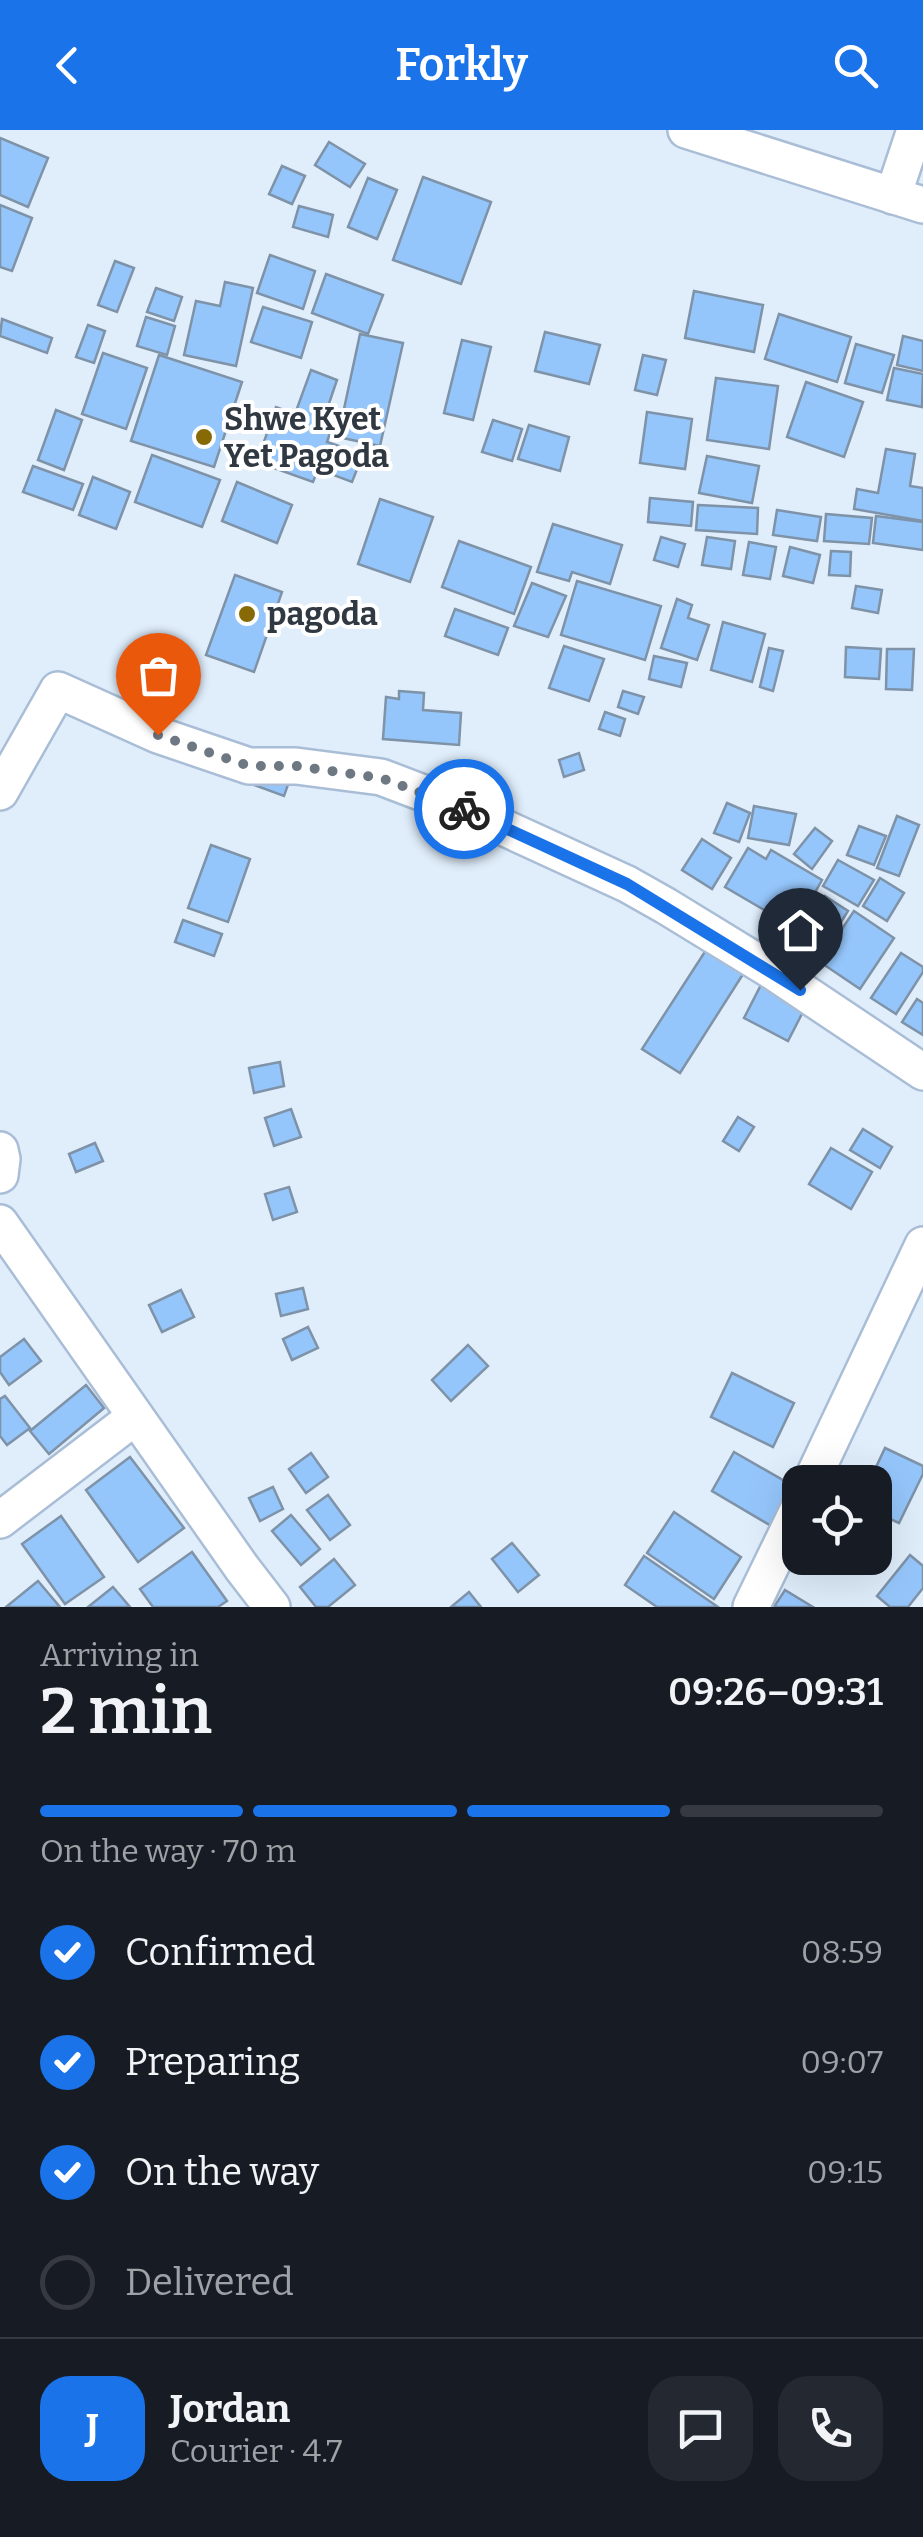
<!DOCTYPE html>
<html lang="en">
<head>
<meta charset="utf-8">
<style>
	:root { --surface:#171b24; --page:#242831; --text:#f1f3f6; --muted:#9ea1a6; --line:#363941; --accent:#1a73e8 }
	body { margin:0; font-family:Bitter,serif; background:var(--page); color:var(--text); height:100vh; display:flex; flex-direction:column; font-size:38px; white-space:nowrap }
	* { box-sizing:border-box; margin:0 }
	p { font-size:32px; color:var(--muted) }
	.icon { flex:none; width:55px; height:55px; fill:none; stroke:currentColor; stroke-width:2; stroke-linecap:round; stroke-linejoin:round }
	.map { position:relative; height:1477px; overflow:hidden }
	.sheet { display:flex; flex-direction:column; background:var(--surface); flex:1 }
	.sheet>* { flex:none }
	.controls { position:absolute; left:782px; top:1335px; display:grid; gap:20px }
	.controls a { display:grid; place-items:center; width:110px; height:110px; border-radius:20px; background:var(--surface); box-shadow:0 10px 40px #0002; font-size:50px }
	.pin { position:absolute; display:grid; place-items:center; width:85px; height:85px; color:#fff; margin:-102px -42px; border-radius:50% 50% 50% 0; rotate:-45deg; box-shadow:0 0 10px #0007 }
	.pin .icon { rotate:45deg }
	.courier { position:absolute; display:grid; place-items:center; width:100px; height:100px; margin:-50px; border:8px solid #1a73e8; border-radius:50%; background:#fff; color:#222; box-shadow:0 2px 12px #0007 }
	.headline em { font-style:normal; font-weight:600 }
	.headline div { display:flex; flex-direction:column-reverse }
	.headline { display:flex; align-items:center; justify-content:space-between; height:170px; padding:0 40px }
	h1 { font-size:65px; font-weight:600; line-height:75px }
	.bar { display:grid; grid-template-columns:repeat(4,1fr); gap:15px 10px; align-content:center; height:120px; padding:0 40px }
	.bar i { height:12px; border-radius:8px; background:var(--line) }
	.bar .selected { background:var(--accent) }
	.bar p { grid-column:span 4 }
	.line { display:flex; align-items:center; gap:25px; padding:0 40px; border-top:2px solid var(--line) }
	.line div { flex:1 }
	.round { display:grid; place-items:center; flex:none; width:105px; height:105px; border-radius:30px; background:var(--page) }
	ol { padding:0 40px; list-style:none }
	li { display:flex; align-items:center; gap:30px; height:110px }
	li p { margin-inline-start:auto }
	li .icon { padding:10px; border-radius:50%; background:var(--accent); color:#fff; stroke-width:4 }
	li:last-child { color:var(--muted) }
	li i { width:55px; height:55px; border:5px solid var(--line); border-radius:50% }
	header { display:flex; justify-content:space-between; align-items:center; height:130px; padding:0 40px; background:var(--accent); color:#fff; font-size:45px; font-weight:600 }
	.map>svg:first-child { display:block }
	.building { fill:#95c6fb; stroke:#7e92a8; stroke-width:2.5 }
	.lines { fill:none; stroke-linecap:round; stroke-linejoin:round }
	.street-casing { stroke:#a9bed6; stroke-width:40 }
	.street { stroke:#fff; stroke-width:35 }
	.done { stroke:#6e7883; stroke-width:10; stroke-dasharray:0 18 }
	.route { stroke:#1a73e8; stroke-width:12 }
	.poi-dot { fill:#876906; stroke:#fff; stroke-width:4 }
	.labels { text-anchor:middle; stroke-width:8; stroke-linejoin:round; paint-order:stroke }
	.poi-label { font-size:32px; font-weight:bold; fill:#303842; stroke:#fff; text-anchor:start }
</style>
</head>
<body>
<header><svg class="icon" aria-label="back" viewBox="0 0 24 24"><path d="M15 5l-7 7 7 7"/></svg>Forkly<svg class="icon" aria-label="search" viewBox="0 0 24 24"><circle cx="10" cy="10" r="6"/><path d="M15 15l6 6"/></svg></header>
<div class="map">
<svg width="923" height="1477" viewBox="0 0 923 1477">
	<rect width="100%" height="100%" fill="#e0eefc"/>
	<g class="building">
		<polygon points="0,8 48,28 28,77 0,65"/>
		<polygon points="329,12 365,34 350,57 315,35"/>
		<polygon points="282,36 305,46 292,74 269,64"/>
		<polygon points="423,47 491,72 461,154 393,130"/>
		<polygon points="368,48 397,60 377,109 348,97"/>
		<polygon points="0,75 32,88 12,141 0,137"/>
		<polygon points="299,76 333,85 328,107 293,97"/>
		<polygon points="270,125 315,141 303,179 257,163"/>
		<polygon points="115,131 134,138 117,182 98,175"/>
		<polygon points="326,144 383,165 368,204 312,183"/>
		<polygon points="225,152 253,158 236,236 184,225 196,171 220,176"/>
		<polygon points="156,158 182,167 174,191 147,182"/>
		<polygon points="694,161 763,175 754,222 685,208"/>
		<polygon points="263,177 312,192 301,228 251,212"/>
		<polygon points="779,184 851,207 837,252 765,229"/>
		<polygon points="146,187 175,196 167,225 137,216"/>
		<polygon points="2,189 52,208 47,223 0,206"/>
		<polygon points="88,195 105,201 94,233 76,227"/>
		<polygon points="545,202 600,215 589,254 535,241"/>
		<polygon points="360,204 403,213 380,316 338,307"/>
		<polygon points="903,206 923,211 923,241 897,235"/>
		<polygon points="462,210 491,217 473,290 444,283"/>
		<polygon points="856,214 894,225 882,263 845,253"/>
		<polygon points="103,223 147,238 126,299 82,284"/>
		<polygon points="159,225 242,252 214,337 131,311"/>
		<polygon points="643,225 666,230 657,265 635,260"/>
		<polygon points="894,238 923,244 922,277 887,270"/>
		<polygon points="311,240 337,250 322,294 332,297 327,312 363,324 352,352 318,339 313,352 257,332 276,277 295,284"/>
		<polygon points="716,248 778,256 769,319 707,310"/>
		<polygon points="806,252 863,272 844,327 787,307"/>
		<polygon points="56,280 82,290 64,340 38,330"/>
		<polygon points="647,282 692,289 685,339 640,333"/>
		<polygon points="493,290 522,299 512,331 482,322"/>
		<polygon points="529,295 569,307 560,341 518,329"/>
		<polygon points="886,319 915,324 910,356 923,358 923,391 854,379 857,359 878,363"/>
		<polygon points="152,325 220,350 202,397 135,372"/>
		<polygon points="707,326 759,336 752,373 699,363"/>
		<polygon points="33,336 83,354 73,380 23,362"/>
		<polygon points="93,347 130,362 116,399 79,385"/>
		<polygon points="237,352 292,375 277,413 222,391"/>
		<polygon points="650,368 693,372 691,396 648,392"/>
		<polygon points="380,369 433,387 410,452 358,434"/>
		<polygon points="698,375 758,378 757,404 696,400"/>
		<polygon points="777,380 821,387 817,411 773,405"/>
		<polygon points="826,384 872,388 869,414 824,411"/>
		<polygon points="876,386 923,392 923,420 873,413"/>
		<polygon points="553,394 622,415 610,454 572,442 569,451 537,442"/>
		<polygon points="661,407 685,414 678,437 654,430"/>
		<polygon points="707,407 735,411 731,439 702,435"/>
		<polygon points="459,411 531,437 514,484 442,457"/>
		<polygon points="749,412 776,417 770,449 743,445"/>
		<polygon points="790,417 820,425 813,453 783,446"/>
		<polygon points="831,421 851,422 850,446 829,445"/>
		<polygon points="235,445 282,462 254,542 206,525"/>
		<polygon points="577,451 661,476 645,530 561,505"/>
		<polygon points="532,453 566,466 548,507 514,496"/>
		<polygon points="856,456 882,460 878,483 852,478"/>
		<polygon points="677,469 692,475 688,488 709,495 697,530 661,518"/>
		<polygon points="455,479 508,498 498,525 445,506"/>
		<polygon points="723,492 765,504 752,552 711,540"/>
		<polygon points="564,516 604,529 589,571 549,558"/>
		<polygon points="846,517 881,519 879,549 845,547"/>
		<polygon points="769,518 783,521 773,561 760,557"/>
		<polygon points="887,519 914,519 912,560 886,559"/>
		<polygon points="654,526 687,533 681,557 649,549"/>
		<polygon points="399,561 424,563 423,580 461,583 459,615 383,609 386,567 399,569"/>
		<polygon points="623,561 644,567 638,584 618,577"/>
		<polygon points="605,582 625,589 620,606 599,599"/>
		<polygon points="579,623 584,640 564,647 559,630"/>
		<polygon points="260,639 290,649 284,666 254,655"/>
		<polygon points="727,673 750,683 739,712 714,703"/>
		<polygon points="754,676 796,684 789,715 748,708"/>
		<polygon points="897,686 919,695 899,746 877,738"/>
		<polygon points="859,696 886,706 874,735 847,725"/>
		<polygon points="815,698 832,711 812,739 794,724"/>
		<polygon points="702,709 731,728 712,759 682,740"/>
		<polygon points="211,715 250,729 228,792 188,778"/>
		<polygon points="748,718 766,729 771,720 822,750 795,798 725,757"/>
		<polygon points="838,730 874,750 858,776 823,756"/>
		<polygon points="880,748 904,763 887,791 863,776"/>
		<polygon points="825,766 848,781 826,816 802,800"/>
		<polygon points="854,781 894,808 860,859 820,832"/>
		<polygon points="183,790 222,804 214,826 175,812"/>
		<polygon points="708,817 745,841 680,943 642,919"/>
		<polygon points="901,823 923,837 923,842 896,884 871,868"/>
		<polygon points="763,851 807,874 788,911 744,888"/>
		<polygon points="917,869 923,873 923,905 902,892"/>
		<polygon points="280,932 284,956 254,963 249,938"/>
		<polygon points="291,979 301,1007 274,1016 265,988"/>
		<polygon points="738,987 754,997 739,1021 723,1011"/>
		<polygon points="863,999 892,1017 880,1038 850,1020"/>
		<polygon points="95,1013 103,1031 76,1042 69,1024"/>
		<polygon points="831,1018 872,1042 851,1079 809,1054"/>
		<polygon points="289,1057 297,1082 273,1090 265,1064"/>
		<polygon points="303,1158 308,1179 281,1186 276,1164"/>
		<polygon points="181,1160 194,1187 162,1202 149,1175"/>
		<polygon points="308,1197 318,1218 292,1230 283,1209"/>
		<polygon points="24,1209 41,1231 9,1255 0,1242 0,1227"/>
		<polygon points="468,1215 488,1236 451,1271 432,1250"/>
		<polygon points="732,1243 794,1273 773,1317 711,1287"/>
		<polygon points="86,1255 104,1278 49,1324 30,1301"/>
		<polygon points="5,1266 30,1298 7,1315 0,1306 0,1269"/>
		<polygon points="885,1318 923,1336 923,1344 899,1393 875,1382 875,1352 869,1352"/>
		<polygon points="734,1322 795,1357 773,1397 712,1361"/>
		<polygon points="311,1323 328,1347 306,1363 289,1339"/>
		<polygon points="130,1327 184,1398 138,1432 86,1360"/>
		<polygon points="273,1357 283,1379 260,1391 249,1368"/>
		<polygon points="328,1365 350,1395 330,1410 307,1380"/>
		<polygon points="674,1382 741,1427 714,1469 647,1423"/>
		<polygon points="291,1385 320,1419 301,1435 272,1401"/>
		<polygon points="61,1386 104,1447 65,1474 22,1414"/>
		<polygon points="875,1394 887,1400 875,1426"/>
		<polygon points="512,1413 539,1445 518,1462 492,1429"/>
		<polygon points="192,1422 227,1471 218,1477 153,1477 140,1459"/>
		<polygon points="910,1425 923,1436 923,1458 908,1477 890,1477 877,1466"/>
		<polygon points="644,1426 718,1477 657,1477 625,1455"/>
		<polygon points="334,1429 355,1455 328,1477 316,1477 300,1457"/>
		<polygon points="38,1451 60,1477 6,1477"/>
		<polygon points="113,1457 130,1477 88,1477"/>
		<polygon points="785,1460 813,1477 774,1477"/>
		<polygon points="469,1462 481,1477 451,1477"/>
	</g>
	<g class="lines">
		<g class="street-casing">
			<g id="street">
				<polyline points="686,0 923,75"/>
				<polyline points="893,66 915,0"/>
				<polyline points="0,662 58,560 158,605 249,636 296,636 381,647 457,676 627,754 666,776 769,839 923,942"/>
				<polyline points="0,1020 2,1029 0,1045"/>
				<polyline points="0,1093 242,1438 272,1477"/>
				<polyline points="811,1352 923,1115"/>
				<polyline points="0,1390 135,1287"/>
				<polyline points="751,1477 800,1376"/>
			</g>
		</g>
		<use href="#street" class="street"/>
	</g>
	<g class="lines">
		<polyline class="done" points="158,605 249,636 296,636 381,648 464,679"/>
		<polyline class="route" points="464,679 627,754 800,860"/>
	</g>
	<g class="poi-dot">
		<circle cx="204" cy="307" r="10"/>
		<circle cx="247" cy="484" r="10"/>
	</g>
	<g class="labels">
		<g class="poi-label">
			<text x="224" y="300">Shwe Kyet<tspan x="224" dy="37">Yet Pagoda</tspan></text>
			<text x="267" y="495">pagoda</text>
		</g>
	</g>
</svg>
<div class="controls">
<a><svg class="icon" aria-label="locate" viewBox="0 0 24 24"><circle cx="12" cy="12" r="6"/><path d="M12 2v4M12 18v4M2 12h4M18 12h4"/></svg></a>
</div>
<div class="pin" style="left:158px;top:605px;background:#ea580c"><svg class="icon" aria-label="bag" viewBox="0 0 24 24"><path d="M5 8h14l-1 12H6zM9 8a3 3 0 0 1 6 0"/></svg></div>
<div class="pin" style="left:800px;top:860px;background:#1f2937"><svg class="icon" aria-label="home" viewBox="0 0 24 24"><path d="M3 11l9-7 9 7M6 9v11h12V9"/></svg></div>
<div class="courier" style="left:464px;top:679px"><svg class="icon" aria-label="bike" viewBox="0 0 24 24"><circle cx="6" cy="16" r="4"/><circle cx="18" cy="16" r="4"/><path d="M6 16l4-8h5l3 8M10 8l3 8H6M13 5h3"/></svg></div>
</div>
<section class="sheet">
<div class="headline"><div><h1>2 min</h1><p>Arriving in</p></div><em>09:26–09:31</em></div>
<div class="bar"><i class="selected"></i><i class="selected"></i><i class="selected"></i><i></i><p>On the way · 70 m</p></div>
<ol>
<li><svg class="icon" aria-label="check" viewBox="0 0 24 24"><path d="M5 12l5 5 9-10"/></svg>Confirmed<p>08:59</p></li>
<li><svg class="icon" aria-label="check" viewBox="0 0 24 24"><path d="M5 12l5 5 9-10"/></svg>Preparing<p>09:07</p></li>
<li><svg class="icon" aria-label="check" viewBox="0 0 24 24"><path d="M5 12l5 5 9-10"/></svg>On the way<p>09:15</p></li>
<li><i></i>Delivered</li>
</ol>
<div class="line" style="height:180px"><b class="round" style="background:var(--accent);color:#fff">J</b><div><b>Jordan</b><p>Courier · 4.7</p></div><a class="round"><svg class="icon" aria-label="chat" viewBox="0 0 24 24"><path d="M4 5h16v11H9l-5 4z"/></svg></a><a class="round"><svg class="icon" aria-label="phone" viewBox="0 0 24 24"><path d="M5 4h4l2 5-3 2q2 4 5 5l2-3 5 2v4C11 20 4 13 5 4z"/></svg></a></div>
</section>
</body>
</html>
